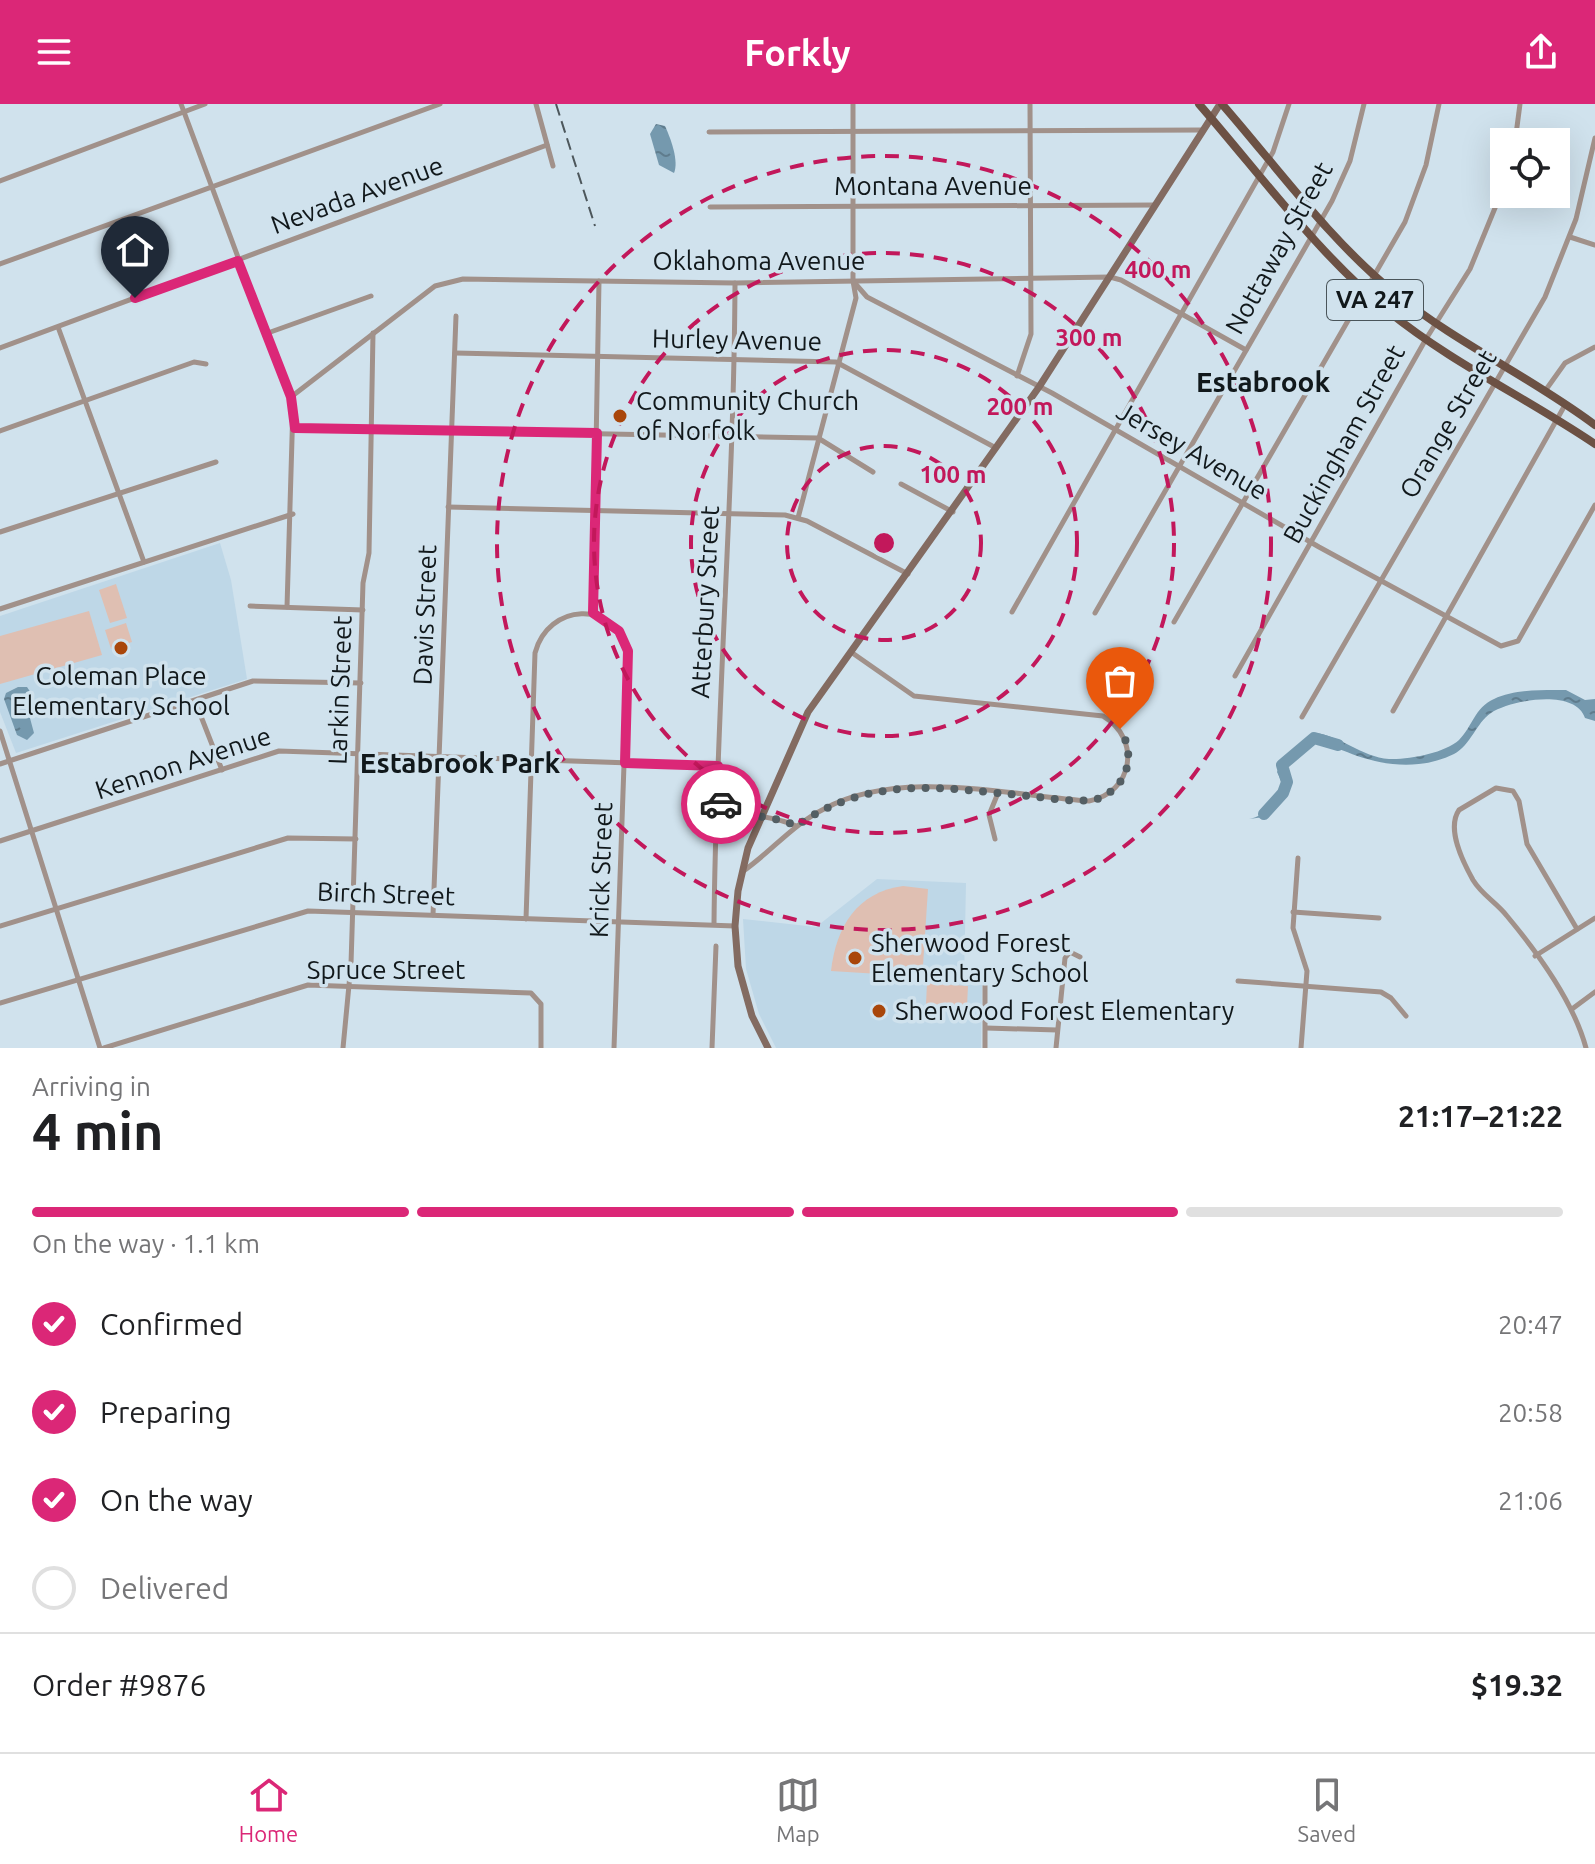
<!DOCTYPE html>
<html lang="en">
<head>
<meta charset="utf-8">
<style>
	:root { --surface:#fff; --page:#f2f2f2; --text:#202124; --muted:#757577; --line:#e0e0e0; --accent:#db2777 }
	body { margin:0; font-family:Ubuntu,sans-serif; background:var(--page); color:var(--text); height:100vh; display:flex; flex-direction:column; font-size:30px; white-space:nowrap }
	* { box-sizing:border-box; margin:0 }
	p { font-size:26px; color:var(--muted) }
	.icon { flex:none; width:44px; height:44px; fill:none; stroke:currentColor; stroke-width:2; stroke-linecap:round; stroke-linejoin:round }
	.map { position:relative; height:944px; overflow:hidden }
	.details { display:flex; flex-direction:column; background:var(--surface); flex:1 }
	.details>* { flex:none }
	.tools { position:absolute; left:1490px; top:24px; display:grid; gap:16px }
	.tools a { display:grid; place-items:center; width:80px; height:80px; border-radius:0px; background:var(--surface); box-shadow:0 8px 32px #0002; font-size:40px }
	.pin { position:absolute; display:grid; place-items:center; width:68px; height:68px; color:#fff; margin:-82px -34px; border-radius:50% 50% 50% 0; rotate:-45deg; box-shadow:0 0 8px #0007 }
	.pin .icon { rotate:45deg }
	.courier { position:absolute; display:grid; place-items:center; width:80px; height:80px; margin:-40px; border:6px solid #db2777; border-radius:50%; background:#fff; color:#222; box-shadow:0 2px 10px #0007 }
	.head em { font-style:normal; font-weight:600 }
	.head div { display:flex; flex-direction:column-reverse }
	.head { display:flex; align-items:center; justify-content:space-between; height:136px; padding:0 32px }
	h1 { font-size:52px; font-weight:600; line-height:60px }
	.bar { display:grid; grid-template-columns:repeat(4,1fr); gap:12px 8px; align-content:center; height:96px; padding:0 32px }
	.bar i { height:10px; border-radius:6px; background:var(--line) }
	.bar .on { background:var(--accent) }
	.bar p { grid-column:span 4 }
	.line { display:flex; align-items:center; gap:20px; padding:0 32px; border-top:2px solid var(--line) }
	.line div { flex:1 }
	ol { padding:0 32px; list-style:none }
	li { display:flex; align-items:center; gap:24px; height:88px }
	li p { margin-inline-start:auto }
	li .icon { padding:8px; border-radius:50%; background:var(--accent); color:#fff; stroke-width:4 }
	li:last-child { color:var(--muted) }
	li i { width:44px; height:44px; border:4px solid var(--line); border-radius:50% }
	header { display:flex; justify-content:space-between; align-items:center; height:104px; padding:0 32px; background:var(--accent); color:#fff; font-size:36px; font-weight:600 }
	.dock { display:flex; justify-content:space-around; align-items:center; height:112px; border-top:2px solid var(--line); background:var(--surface); font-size:22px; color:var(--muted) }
	.dock a { display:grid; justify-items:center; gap:4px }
	.dock .on { color:var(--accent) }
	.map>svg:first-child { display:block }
	.built { fill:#bed7e7 }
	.green { fill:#dfbfb2 }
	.water { fill:url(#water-ripples) }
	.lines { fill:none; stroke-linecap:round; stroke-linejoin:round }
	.river { stroke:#7599ae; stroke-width:12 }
	.street { stroke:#a1918a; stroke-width:5 }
	.secondary { stroke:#836b61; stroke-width:7 }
	.primary { stroke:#6c5144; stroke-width:8 }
	.rail { stroke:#4d575c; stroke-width:2; stroke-dasharray:12 6; stroke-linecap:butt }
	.done { stroke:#545f64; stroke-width:8; stroke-dasharray:0 14.4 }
	.route { stroke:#db2777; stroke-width:10 }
	.ring { fill:none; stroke:#c2185b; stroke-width:4; stroke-dasharray:14 10 }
	.poi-dot { fill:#a9460a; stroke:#d0e2ed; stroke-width:3 }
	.labels { text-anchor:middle; stroke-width:7; stroke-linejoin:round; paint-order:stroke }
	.shield { fill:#d0e2ed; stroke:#4a555a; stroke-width:2 }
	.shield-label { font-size:24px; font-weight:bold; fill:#11181b }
	.street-label { font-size:26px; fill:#11181b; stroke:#d0e2ed }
	.poi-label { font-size:26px; fill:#11181b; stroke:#d0e2ed; text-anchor:start }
	.neighbourhood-label { font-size:28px; font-weight:bold; fill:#11181b; stroke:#d0e2ed }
	.centre { fill:#c2185b; stroke:#d0e2ed; stroke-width:4 }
	.ring-label { font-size:24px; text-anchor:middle; font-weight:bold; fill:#c2185b; stroke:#d0e2ed; stroke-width:7; stroke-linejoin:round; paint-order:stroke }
</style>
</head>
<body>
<header><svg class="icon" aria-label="menu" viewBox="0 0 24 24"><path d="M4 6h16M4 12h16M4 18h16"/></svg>Forkly<svg class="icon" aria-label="share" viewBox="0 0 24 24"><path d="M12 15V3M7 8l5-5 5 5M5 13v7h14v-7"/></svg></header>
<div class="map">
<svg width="1595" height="944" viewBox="0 0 1595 944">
	<defs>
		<pattern id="water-ripples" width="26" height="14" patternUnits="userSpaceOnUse" patternTransform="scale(2)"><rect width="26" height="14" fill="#7599ae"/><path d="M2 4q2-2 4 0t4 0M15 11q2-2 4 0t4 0" fill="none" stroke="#5f7c8d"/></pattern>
	</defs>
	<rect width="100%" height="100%" fill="#d0e2ed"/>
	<g class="built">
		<polygon points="220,439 231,476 247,575 16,649 0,608 0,512"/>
		<polygon points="877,775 966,779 964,879 982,880 981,944 776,944 759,910 746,865 743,815 816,823"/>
	</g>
	<g class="green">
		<polygon points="116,480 127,514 110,519 99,486"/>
		<polygon points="89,507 102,551 0,580 0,532"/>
		<polygon points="126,519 132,538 111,545 105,526"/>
		<path d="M903 782 928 785 923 862 912 872 831 867C836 823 857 788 903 782Z"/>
		<polygon points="927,879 968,882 967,902 926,900"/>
	</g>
	<g class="water">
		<path d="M656 20 665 22C671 35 679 57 674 69L659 61 650 30Z"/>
		<polygon points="18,583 27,583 31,589 27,603 34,629 27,636 17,631 4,595 6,589"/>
		<path d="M1566 586 1585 596 1595 595V617L1585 614C1575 584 1511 596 1491 609 1476 619 1471 641 1454 650 1419 667 1381 662 1347 648 1332 643 1323 636 1307 636L1280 665V672L1287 681 1284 691 1264 713 1249 715C1265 712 1278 696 1283 681L1277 668 1279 664 1304 636 1315 629C1339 631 1362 653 1389 655 1408 656 1445 649 1459 636 1473 622 1474 604 1494 595 1515 585 1544 586 1566 586Z"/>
	</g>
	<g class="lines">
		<polyline class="river" points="1264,710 1283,689 1287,678 1282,661 1314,634 1338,641"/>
		<g class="street">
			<polyline points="181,0 293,301 287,503"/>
			<polyline points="536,0 553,62"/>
			<polyline points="709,28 1203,26"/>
			<polyline points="1515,38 1520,0"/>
			<polyline points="0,77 205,0"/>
			<polyline points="710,103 1156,101"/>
			<polyline points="1570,133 1595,141"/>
			<polyline points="0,160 440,0"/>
			<polyline points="853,177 867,193 1052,289 1319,443 1501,542 1518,537 1595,401"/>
			<polyline points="58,223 144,458"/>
			<polyline points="265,230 371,192"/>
			<polyline points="0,244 547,41"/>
			<polyline points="455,249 836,258 996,344"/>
			<polyline points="1017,272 1031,230 1030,0"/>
			<polyline points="1545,287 1565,259 1595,243"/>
			<polyline points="291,293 435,182 463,175 735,179 1110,173 1121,176 1246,246"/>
			<polyline points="295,324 818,334 873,368"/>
			<polyline points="0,327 194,258 206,260"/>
			<polyline points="901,380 953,408"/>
			<polyline points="448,403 785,411 807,417 908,470"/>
			<polyline points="798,414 856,194 853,177 853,0"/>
			<polyline points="0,428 216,358"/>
			<polyline points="250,502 363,506"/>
			<polyline points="0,505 293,410"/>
			<polyline points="1012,508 1273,48 1289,0"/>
			<polyline points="593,509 599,177"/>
			<polyline points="1095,509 1332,97 1350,57 1364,0"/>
			<polyline points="1174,518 1405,118 1426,61 1439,0"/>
			<polyline points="1235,572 1426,235 1470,165 1504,82"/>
			<polyline points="195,597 222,666"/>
			<polyline points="1393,607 1565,301"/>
			<polyline points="1302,613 1545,193 1576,115 1595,34"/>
			<polyline points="0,627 100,944"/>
			<polyline points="0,660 253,577 361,579"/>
			<path d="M718 697C741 715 770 709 796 722"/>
			<polyline points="995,735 989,711 998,689"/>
			<polyline points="0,737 279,647 718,662"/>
			<polyline points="1298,754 1293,824 1307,867 1301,944"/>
			<path d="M742 768C771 748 792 721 824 705 899 664 1006 691 1089 697 1133 689 1142 635 1103 612L914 592 851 548"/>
			<polyline points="1293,808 1379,814"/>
			<polyline points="433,811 456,212"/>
			<path d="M526 815 535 549C548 499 615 495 628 547L614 944"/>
			<path d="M714 820C716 606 734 393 735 179"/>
			<polyline points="0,822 288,734 356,735"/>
			<path d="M1577 825 1527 740 1519 697 1513 687 1496 684 1459 706C1446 725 1463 758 1473 776 1482 791 1496 798 1507 812 1537 848 1574 899 1586 944"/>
			<polyline points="1535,852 1595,814"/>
			<polyline points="1238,877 1381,888 1391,894 1406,912"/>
			<polyline points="0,899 308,807 735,822"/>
			<polyline points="1572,905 1595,888"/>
			<polyline points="986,924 1057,926"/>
			<polyline points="104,944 308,881 531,889 541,900 541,944"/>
			<polyline points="343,944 351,860 363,479 369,449 373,229"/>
			<polyline points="712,944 716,842"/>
			<polyline points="985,944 985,882"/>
			<polyline points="1056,944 1065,854 1070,848 1080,853"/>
		</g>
		<polyline class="secondary" points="768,944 752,912 738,862 735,822 738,787 748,744 808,608 1039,283 1220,0"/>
		<g class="primary">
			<path d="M1199 0C1260 70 1317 149 1389 208 1452 259 1527 294 1595 340"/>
			<path d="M1222 0C1277 63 1330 137 1396 190 1458 240 1531 273 1595 321"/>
		</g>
		<polyline class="rail" points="556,0 595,122"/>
	</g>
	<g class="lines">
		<path class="done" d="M721 700C743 715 772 710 796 722 872 670 942 684 1029 692 1050 694 1075 699 1097 695 1127 684 1137 652 1120 625"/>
		<polyline class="route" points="135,194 238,157 291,293 295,324 597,329 593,509 619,527 628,547 625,659 718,662 717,697 721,700"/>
	</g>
	<g class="ring">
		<circle cx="884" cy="439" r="97"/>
		<circle cx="884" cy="439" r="193"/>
		<circle cx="884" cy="439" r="290"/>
		<circle cx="884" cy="439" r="387"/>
	</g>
	<g class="poi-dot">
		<circle cx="620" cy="312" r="8"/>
		<circle cx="121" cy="544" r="8"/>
		<circle cx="855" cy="854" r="8"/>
		<circle cx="879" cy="907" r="8"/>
	</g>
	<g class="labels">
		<rect class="shield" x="1327" y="176" width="96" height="40" rx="6"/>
		<g class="shield-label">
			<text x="1375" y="204">VA 247</text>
		</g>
		<g class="street-label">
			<text x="933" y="91">Montana Avenue</text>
			<text transform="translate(357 91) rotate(-20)" y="9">Nevada Avenue</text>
			<text transform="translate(1279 144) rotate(-61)" y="9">Nottaway Street</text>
			<text x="759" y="166">Oklahoma Avenue</text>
			<text transform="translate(737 236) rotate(1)" y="9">Hurley Avenue</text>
			<text transform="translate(1448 320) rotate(-60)" y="9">Orange Street</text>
			<text transform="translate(1344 340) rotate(-61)" y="9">Buckingham Street</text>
			<text transform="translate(1192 347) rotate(30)" y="9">Jersey Avenue</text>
			<text transform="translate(705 498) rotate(-87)" y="9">Atterbury Street</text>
			<text transform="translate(425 511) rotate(-88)" y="9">Davis Street</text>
			<text transform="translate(340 586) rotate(-88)" y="9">Larkin Street</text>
			<text transform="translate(183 659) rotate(-18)" y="9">Kennon Avenue</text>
			<text transform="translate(601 766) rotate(-88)" y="9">Krick Street</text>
			<text transform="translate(386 790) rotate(2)" y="9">Birch Street</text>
			<text x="386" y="875">Spruce Street</text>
		</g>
		<g class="poi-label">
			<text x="636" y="306">Community Church<tspan x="636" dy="30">of Norfolk</tspan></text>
			<text x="121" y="581" text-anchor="middle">Coleman Place<tspan x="121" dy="30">Elementary School</tspan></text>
			<text x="871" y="848">Sherwood Forest<tspan x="871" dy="30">Elementary School</tspan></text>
			<text x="895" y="916">Sherwood Forest Elementary</text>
		</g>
		<g class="neighbourhood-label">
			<text x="1263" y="288">Estabrook</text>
			<text x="460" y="669">Estabrook Park</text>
		</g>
	</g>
	<circle cx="884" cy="439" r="12" class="centre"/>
	<g class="ring-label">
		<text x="1158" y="174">400 m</text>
		<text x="1089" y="242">300 m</text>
		<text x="1020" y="311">200 m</text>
		<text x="953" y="379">100 m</text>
	</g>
</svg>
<div class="tools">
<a><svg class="icon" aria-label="locate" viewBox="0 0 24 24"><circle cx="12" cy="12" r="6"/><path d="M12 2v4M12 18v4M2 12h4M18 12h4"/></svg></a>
</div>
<div class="pin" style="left:1120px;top:625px;background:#ea580c"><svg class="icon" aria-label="bag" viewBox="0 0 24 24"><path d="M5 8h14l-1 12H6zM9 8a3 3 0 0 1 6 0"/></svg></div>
<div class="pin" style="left:135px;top:194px;background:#1f2937"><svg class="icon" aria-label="home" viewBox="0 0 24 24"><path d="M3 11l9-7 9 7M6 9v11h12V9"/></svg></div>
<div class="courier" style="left:721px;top:700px"><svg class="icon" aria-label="car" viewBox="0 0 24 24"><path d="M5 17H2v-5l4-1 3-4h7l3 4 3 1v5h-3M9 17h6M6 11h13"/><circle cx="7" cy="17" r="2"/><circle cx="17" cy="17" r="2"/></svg></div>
</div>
<section class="details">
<div class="head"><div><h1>4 min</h1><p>Arriving in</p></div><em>21:17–21:22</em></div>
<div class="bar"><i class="on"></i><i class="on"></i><i class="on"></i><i></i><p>On the way · 1.1 km</p></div>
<ol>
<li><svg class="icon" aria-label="check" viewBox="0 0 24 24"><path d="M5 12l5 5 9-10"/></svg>Confirmed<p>20:47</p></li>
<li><svg class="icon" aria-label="check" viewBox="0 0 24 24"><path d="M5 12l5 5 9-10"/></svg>Preparing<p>20:58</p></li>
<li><svg class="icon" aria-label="check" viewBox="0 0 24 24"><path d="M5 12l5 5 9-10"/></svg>On the way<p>21:06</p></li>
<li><i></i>Delivered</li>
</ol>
<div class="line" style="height:104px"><div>Order #9876</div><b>$19.32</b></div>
</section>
<nav class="dock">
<a class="on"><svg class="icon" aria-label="home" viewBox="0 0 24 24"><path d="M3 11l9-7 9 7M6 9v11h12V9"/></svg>Home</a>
<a><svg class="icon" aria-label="map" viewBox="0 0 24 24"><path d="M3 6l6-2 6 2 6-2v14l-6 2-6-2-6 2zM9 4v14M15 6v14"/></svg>Map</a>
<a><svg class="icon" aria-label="saved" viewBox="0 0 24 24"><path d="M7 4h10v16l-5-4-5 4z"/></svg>Saved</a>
</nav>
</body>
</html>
